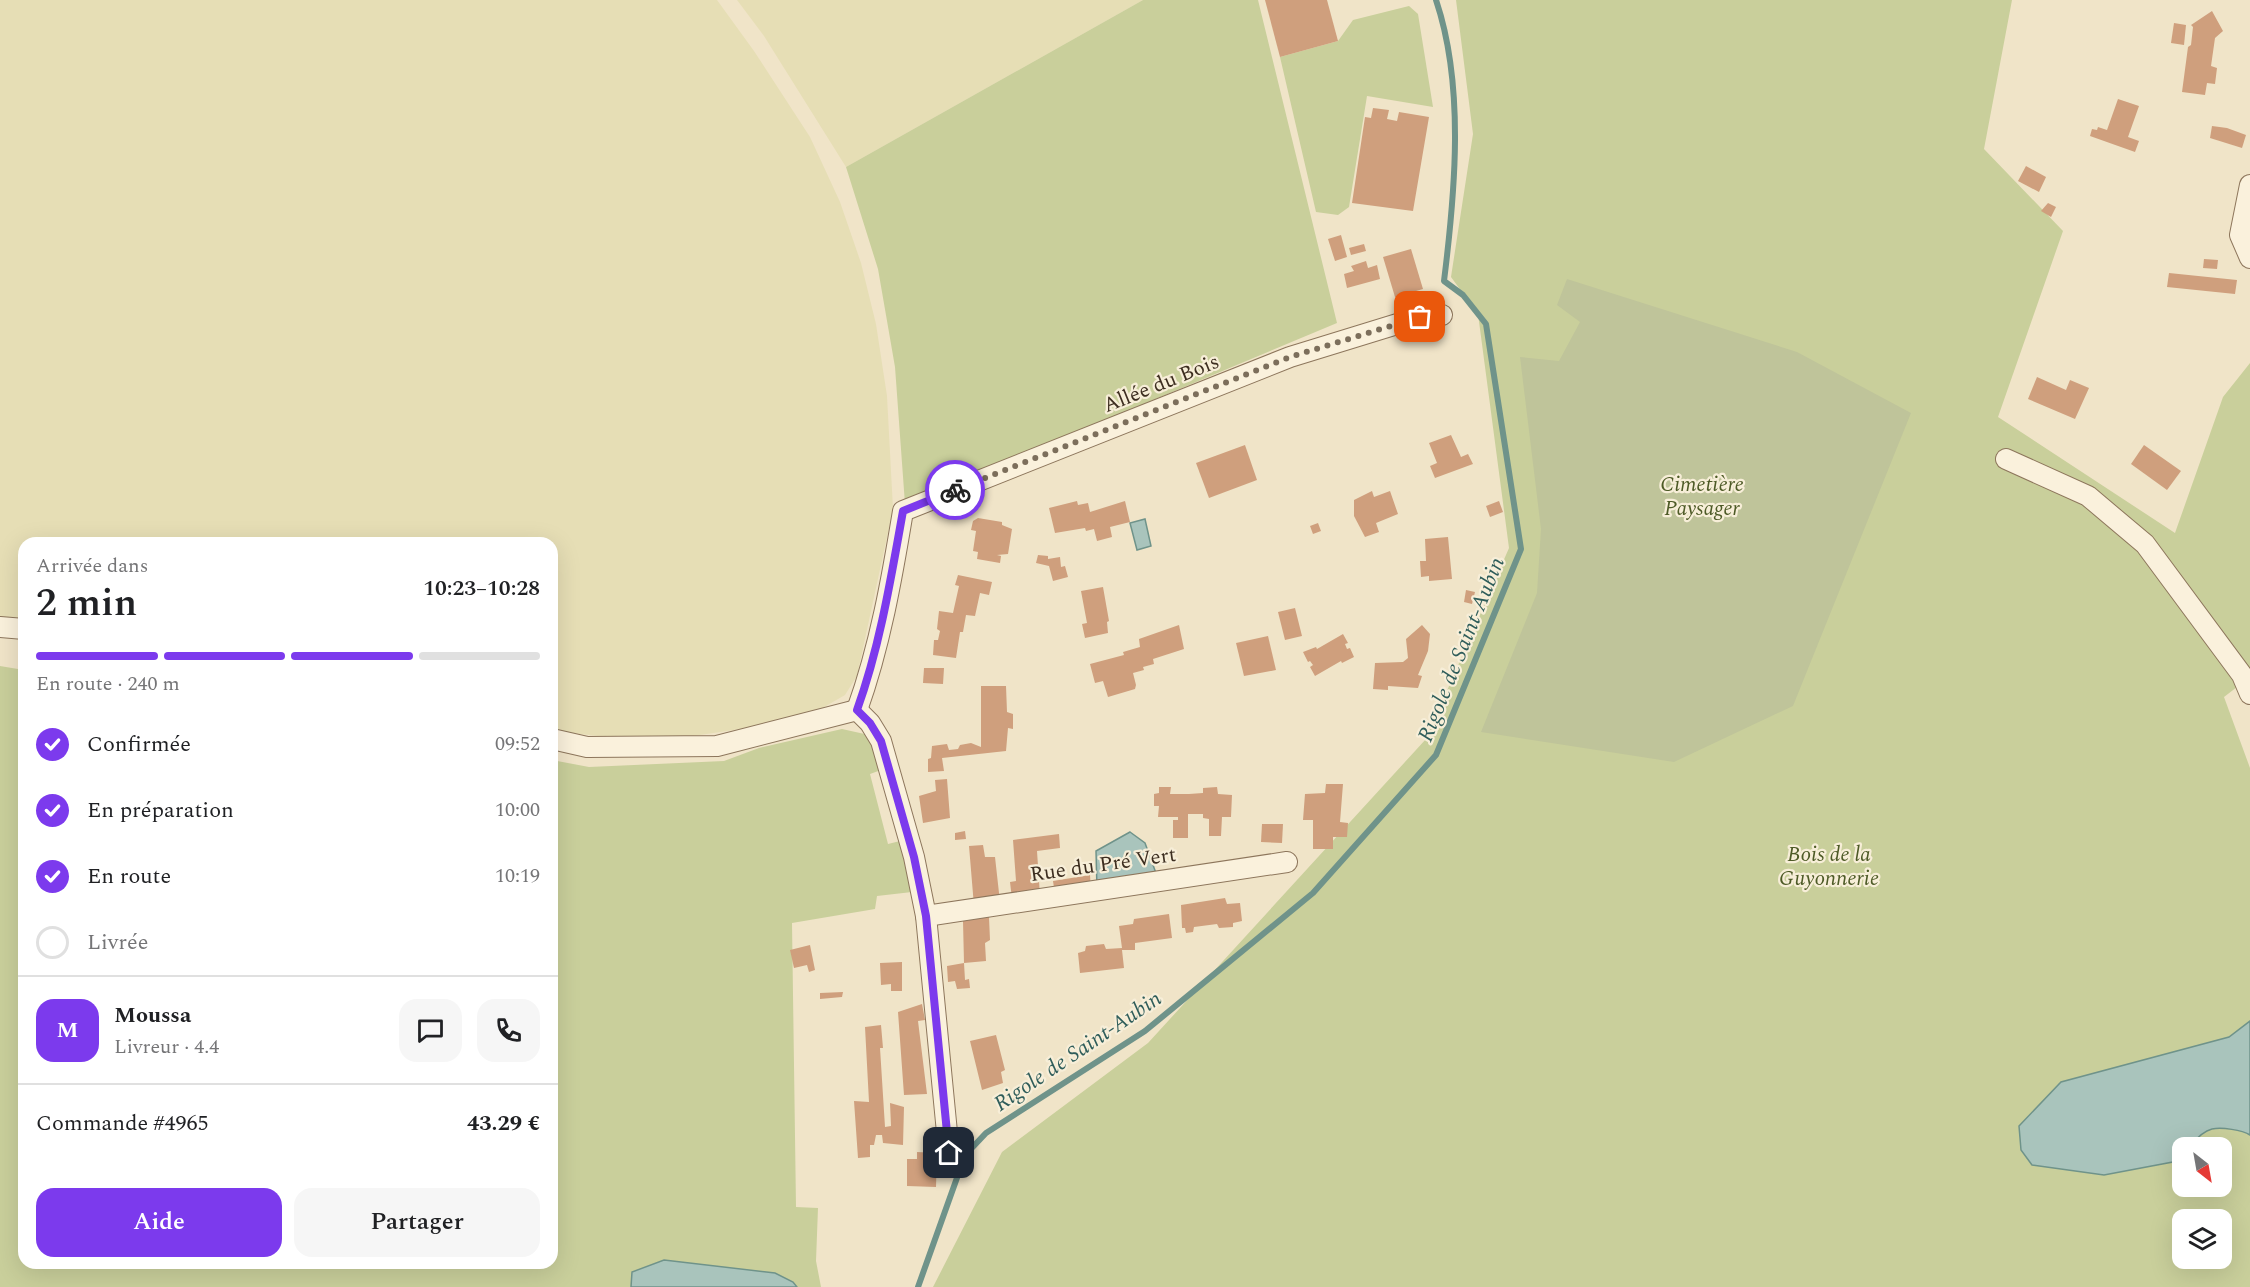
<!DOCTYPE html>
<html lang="fr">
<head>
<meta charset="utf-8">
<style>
	:root { --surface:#fff; --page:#f6f6f6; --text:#202124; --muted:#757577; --line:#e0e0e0; --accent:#7c3aed }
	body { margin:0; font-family:Spectral,serif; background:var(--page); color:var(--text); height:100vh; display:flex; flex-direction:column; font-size:22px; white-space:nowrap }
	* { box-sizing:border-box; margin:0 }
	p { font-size:20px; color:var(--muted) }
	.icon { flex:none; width:33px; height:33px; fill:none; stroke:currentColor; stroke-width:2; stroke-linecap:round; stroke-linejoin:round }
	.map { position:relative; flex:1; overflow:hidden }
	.drawer { position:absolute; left:18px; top:537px; width:540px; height:732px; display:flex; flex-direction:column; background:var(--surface); border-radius:18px; box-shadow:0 6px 24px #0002 }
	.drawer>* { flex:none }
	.needle { width:39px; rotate:149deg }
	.fabs { position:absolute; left:2172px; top:1137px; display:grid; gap:12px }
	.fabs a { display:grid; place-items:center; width:60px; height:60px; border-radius:12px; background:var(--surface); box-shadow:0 6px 24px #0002; font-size:30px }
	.pin { position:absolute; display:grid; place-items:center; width:51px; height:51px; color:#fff; margin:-26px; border-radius:12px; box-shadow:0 3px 9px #0006 }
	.courier { position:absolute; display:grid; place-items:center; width:60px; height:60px; margin:-30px; border:4px solid #7c3aed; border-radius:50%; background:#fff; color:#222; box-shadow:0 2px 8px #0007 }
	.headline em { font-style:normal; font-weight:600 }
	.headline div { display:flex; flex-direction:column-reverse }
	.headline { display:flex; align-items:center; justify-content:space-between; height:102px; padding:0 18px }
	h1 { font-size:39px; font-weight:600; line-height:45px }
	.bar { display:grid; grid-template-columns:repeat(4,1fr); gap:9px 6px; align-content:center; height:72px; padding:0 18px }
	.bar i { height:8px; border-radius:4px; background:var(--line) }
	.bar .selected { background:var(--accent) }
	.bar p { grid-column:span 4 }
	.line { display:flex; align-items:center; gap:15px; padding:0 18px; border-top:2px solid var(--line) }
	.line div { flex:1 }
	.round { display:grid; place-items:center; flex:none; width:63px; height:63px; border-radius:18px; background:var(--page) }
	ol { padding:0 18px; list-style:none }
	li { display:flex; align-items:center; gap:18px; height:66px }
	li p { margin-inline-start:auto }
	li .icon { padding:6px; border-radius:50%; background:var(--accent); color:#fff; stroke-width:4 }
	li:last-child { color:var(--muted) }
	li i { width:33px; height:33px; border:3px solid var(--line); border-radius:50% }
	.primary-button { display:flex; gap:12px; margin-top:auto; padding:12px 18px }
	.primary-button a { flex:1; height:69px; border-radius:18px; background:var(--accent); color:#fff; font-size:24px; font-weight:600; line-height:69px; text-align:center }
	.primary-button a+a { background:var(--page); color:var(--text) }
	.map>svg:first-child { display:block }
	.farmland { fill:#e6deb5 }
	.green { fill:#c9cf9b; fill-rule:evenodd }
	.cemetery { fill:#bfc49a }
	.water { fill:#a9c4bc; stroke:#6f938a; stroke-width:1.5 }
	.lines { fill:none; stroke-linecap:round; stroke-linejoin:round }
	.stream { stroke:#6f938a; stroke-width:6 }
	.building { fill:#cf9f7d }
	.minor-casing { stroke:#8d765c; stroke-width:22 }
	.minor { stroke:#faf1dc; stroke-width:20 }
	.done { stroke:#7c6e5b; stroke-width:6; stroke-dasharray:0 10.8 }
	.route { stroke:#7c3aed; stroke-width:8 }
	.labels { text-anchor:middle; stroke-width:4.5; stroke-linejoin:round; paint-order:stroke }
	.street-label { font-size:21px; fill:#3d2e20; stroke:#f7eed8 }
	.park-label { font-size:21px; font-style:italic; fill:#4d5a26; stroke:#f7eed8 }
	.water-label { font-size:22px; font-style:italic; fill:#2f5d5a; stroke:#f7eed8 }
</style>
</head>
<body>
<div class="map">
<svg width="2250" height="1287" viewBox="0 0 2250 1287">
	<rect width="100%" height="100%" fill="#f0e4c8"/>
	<g class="farmland">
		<polygon points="0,0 717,0 754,51 810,137 840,202 861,263 876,324 887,396 893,509 857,676 845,695 819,710 754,727 666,740 617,738 571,733 552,728 552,543 24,543 24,621 0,622"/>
		<polygon points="737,0 1143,0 846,167 764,36"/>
	</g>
	<g class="green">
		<polygon points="1143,0 1258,0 1337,323 905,504 895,367 878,269 846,167"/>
		<path d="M1456 0H2012L1984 149 2063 231 1998 417 2175 533 2223 397 2250 363V677L2224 697 2250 768V1287H933L1002 1152 1148 1043 1426 739 1509 548 1478 314 1451 277 1473 134ZM2182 1148H2222V1186H2182ZM2182 1220H2222V1258H2182Z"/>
		<polygon points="1409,6 1418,14 1433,107 1367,96 1349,207 1338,215 1316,212 1280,57 1338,41 1353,20"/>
		<polygon points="0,666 24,670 24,1263 552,1263 552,760 589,767 724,761 759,748 842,729 869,735 881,770 870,774 888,844 900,841 912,892 877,896 875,909 792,923 796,1207 818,1208 816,1261 821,1287 0,1287"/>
	</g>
	<polygon class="cemetery" points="1567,279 1797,352 1911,413 1793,706 1674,762 1481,732 1537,593 1541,529 1520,357 1559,361 1580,322 1557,305"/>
	<g class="water">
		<polygon points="1145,519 1151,546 1137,550 1130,523"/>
		<polygon points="1130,832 1145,843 1157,876 1097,889 1096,851"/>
		<path d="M2250 1021V1135C2242 1130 2222 1127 2212 1129 2203 1131 2194 1141 2189 1147L2182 1148V1155L2178 1161 2104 1175 2032 1165 2021 1150 2019 1126 2061 1082 2229 1037Z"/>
		<polygon points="664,1260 775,1273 793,1282 797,1287 631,1287 632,1272"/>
	</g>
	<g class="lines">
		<path class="stream" d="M918 1287 958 1175 969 1151 986 1133 1145 1031 1313 893 1436 755 1521 549 1486 324 1463 295 1444 281C1455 193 1465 86 1436 0"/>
	</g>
	<g class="building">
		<polygon points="1265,0 1327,0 1338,41 1280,57"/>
		<polygon points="2212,11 2223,31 2215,38 2211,66 2217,68 2215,84 2207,83 2205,95 2182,92 2188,47 2191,45 2193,27 2191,25"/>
		<polygon points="2174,23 2186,25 2184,45 2171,43"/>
		<polygon points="2118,99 2139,106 2128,137 2139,141 2135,152 2090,136 2092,129 2097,130 2098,127 2107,130"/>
		<polygon points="1373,108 1389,110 1387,119 1397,121 1399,112 1429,117 1413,211 1352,203 1365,117 1371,118"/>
		<polygon points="2212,126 2227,128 2246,135 2242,148 2210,138"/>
		<polygon points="2026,166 2046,177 2039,192 2018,181"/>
		<polygon points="2048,203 2056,207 2051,217 2041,211"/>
		<polygon points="1341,235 1347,257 1335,261 1328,239"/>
		<polygon points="1364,244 1366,251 1351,255 1349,248"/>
		<polygon points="1411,249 1423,289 1395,297 1383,257"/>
		<polygon points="2204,259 2218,260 2217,269 2203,268"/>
		<polygon points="1366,261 1368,268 1377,265 1380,279 1347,288 1344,274 1354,271 1351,266"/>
		<polygon points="2169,273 2237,280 2235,294 2167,287"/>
		<polygon points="2037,377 2066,390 2070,380 2089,388 2075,419 2028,399"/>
		<polygon points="1451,435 1461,457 1468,454 1473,464 1435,478 1430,466 1437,463 1429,443"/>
		<polygon points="1245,445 1257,480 1209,498 1196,463"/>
		<polygon points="2144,445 2181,471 2167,490 2131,464"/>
		<polygon points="1372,491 1374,497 1390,491 1398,514 1376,523 1379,532 1365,537 1354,516 1354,500"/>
		<polygon points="1077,501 1078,505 1088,503 1090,512 1125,501 1130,522 1110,527 1112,537 1097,541 1094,529 1086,531 1085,528 1055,533 1049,508"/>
		<polygon points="1499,501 1503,512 1490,517 1486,506"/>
		<polygon points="978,518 1002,522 1002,525 1012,529 1008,554 997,555 1001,556 1000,563 977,559 978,552 973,551 976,531 971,530 973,521"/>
		<polygon points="1318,523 1321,531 1313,534 1310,526"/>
		<polygon points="1448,537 1452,579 1429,581 1429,576 1421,577 1420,561 1426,561 1425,539"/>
		<polygon points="1038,555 1048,556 1048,559 1060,557 1061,567 1065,566 1068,577 1053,581 1049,566 1036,563"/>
		<polygon points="958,575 992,582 989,595 980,593 975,616 966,615 963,632 960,632 956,658 933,655 934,640 938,640 940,631 937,629 939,611 953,613 959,586 955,585"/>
		<polygon points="1103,587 1109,621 1107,622 1108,633 1085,638 1082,624 1087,623 1081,591"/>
		<polygon points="1466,590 1475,592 1472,604 1464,602"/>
		<polygon points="1295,608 1302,636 1285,640 1278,612"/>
		<polygon points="1179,625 1184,649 1153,659 1154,664 1143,667 1144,670 1133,673 1136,685 1135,689 1108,697 1103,681 1095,683 1090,664 1124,655 1123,652 1140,647 1139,639"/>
		<polygon points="1422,625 1430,634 1428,651 1418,675 1422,676 1418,688 1388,686 1388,690 1373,689 1375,663 1403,662 1408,658 1406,639"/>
		<polygon points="1343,634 1348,643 1345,644 1347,649 1350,648 1354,657 1342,663 1341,661 1315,676 1310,667 1313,665 1310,661 1308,662 1303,652 1316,647 1317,649"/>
		<polygon points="1268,636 1276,670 1244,676 1236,643"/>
		<polygon points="924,668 944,668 943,684 923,683"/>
		<polygon points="981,686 1006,686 1007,712 1013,714 1013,729 1008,728 1006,751 942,758 944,771 928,772 928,759 931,758 932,746 947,744 949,750 958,749 960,745 971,743 981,747"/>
		<polygon points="947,779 950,818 923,823 919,796 936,791 935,780"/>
		<polygon points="1326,784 1343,784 1340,822 1348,823 1347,837 1333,837 1333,849 1313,849 1313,820 1303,820 1305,794 1325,793"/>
		<polygon points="1159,787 1171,787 1170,794 1189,794 1203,793 1203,788 1217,787 1218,794 1232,795 1231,817 1222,817 1221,836 1209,836 1209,819 1203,818 1203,814 1188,814 1188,838 1173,838 1173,820 1178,820 1178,817 1158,817 1159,806 1154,806 1154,794 1159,793"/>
		<polygon points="1262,824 1283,824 1282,843 1261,842"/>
		<polygon points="965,831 966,839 955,840 955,833"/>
		<polygon points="1059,834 1060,848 1037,851 1040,896 1012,899 1010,882 1016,881 1013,840"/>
		<polygon points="983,845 985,857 995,857 1000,902 974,906 969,846"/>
		<polygon points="1090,875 1091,890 1055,894 1053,881"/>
		<polygon points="1225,898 1227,904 1240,903 1242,921 1233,923 1233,927 1219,928 1217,924 1194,927 1193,932 1186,933 1185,928 1182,928 1181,905"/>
		<polygon points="1169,914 1172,938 1135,943 1135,950 1122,950 1124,968 1080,973 1078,953 1085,951 1086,946 1104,944 1106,949 1122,948 1119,926 1133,924 1134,919"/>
		<polygon points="989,917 990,940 985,943 986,961 964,963 963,921"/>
		<polygon points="810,945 815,970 809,972 807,965 794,968 790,950"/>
		<polygon points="902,962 902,991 891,991 891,984 881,985 880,963"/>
		<polygon points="964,963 965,980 969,979 970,988 957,989 955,981 948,982 947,966"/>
		<polygon points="843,992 842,997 820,999 820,993"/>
		<polygon points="922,1004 925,1020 918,1021 927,1094 904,1095 898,1012"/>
		<polygon points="881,1025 883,1048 880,1048 885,1127 891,1126 890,1103 904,1107 903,1145 883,1143 882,1135 876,1135 874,1145 870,1145 870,1157 858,1158 854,1101 869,1102 865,1027"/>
		<polygon points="996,1035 1005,1070 1001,1072 1003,1083 982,1090 970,1041"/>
		<polygon points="917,1152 937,1153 936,1187 907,1186 907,1159 917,1159"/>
	</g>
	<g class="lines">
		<g class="minor-casing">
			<g id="minor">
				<polyline points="2250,185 2240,235 2250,258"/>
				<polyline points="2006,459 2088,496 2145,544 2242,675 2250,694"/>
				<polyline points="0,627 24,629"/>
				<path d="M857 710C880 646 892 578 903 511L1290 357 1420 317 1442 315"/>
				<polyline points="857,710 870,723 881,741 914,857 926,916 949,1153"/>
				<polyline points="552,739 587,747 717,746 857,710"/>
				<polyline points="926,916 1287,862"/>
			</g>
		</g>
		<use href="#minor" class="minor"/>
	</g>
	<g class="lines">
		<polyline class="done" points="955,490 1290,357 1420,317"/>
		<path class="route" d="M949 1153 926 916 914 857 881 741 870 723 857 710C880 646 891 578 903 511L955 490"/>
	</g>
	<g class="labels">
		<g class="street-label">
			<text transform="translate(1161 383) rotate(-22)" y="7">Allée du Bois</text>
			<text transform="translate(1103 864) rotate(-8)" y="7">Rue du Pré Vert</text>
		</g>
		<g class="park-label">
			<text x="1702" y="491">Cimetière<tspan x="1702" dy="24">Paysager</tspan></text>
			<text x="1829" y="861">Bois de la<tspan x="1829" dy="24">Guyonnerie</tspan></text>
		</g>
		<g class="water-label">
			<text transform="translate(1460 649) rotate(-68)" y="8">Rigole de Saint-Aubin</text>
			<text transform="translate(1077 1050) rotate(-34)" y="8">Rigole de Saint-Aubin</text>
		</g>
	</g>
</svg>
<div class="fabs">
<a><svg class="needle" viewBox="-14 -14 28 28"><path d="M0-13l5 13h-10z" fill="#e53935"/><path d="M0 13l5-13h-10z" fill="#757577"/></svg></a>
<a><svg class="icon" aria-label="layers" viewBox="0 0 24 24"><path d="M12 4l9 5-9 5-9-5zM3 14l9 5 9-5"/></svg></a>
</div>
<div class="pin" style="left:1420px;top:317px;background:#ea580c"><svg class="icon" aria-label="bag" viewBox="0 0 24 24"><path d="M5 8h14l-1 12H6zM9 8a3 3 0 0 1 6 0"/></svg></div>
<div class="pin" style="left:949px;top:1153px;background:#1f2937"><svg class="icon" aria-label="home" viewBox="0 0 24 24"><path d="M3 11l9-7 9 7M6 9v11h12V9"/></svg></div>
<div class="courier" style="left:955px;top:490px"><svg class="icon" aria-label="bike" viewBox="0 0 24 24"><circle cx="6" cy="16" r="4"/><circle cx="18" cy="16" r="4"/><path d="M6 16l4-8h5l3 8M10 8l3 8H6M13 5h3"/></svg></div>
<section class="drawer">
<div class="headline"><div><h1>2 min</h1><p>Arrivée dans</p></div><em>10:23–10:28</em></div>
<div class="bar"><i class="selected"></i><i class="selected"></i><i class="selected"></i><i></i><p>En route · 240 m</p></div>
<ol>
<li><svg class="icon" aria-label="check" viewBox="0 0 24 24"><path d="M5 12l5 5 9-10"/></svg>Confirmée<p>09:52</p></li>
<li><svg class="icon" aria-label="check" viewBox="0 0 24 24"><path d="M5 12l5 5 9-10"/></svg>En préparation<p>10:00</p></li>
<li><svg class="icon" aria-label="check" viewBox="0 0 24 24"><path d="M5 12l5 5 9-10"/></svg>En route<p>10:19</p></li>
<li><i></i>Livrée</li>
</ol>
<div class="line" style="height:108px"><b class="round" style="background:var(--accent);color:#fff">M</b><div><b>Moussa</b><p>Livreur · 4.4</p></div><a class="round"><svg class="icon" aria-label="chat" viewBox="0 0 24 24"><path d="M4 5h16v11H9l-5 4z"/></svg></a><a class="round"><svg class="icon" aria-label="phone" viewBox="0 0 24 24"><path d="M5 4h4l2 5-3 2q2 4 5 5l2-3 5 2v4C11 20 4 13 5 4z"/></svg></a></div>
<div class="line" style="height:78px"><div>Commande #4965</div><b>43.29 €</b></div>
<div class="primary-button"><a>Aide</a><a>Partager</a></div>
</section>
</div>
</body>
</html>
